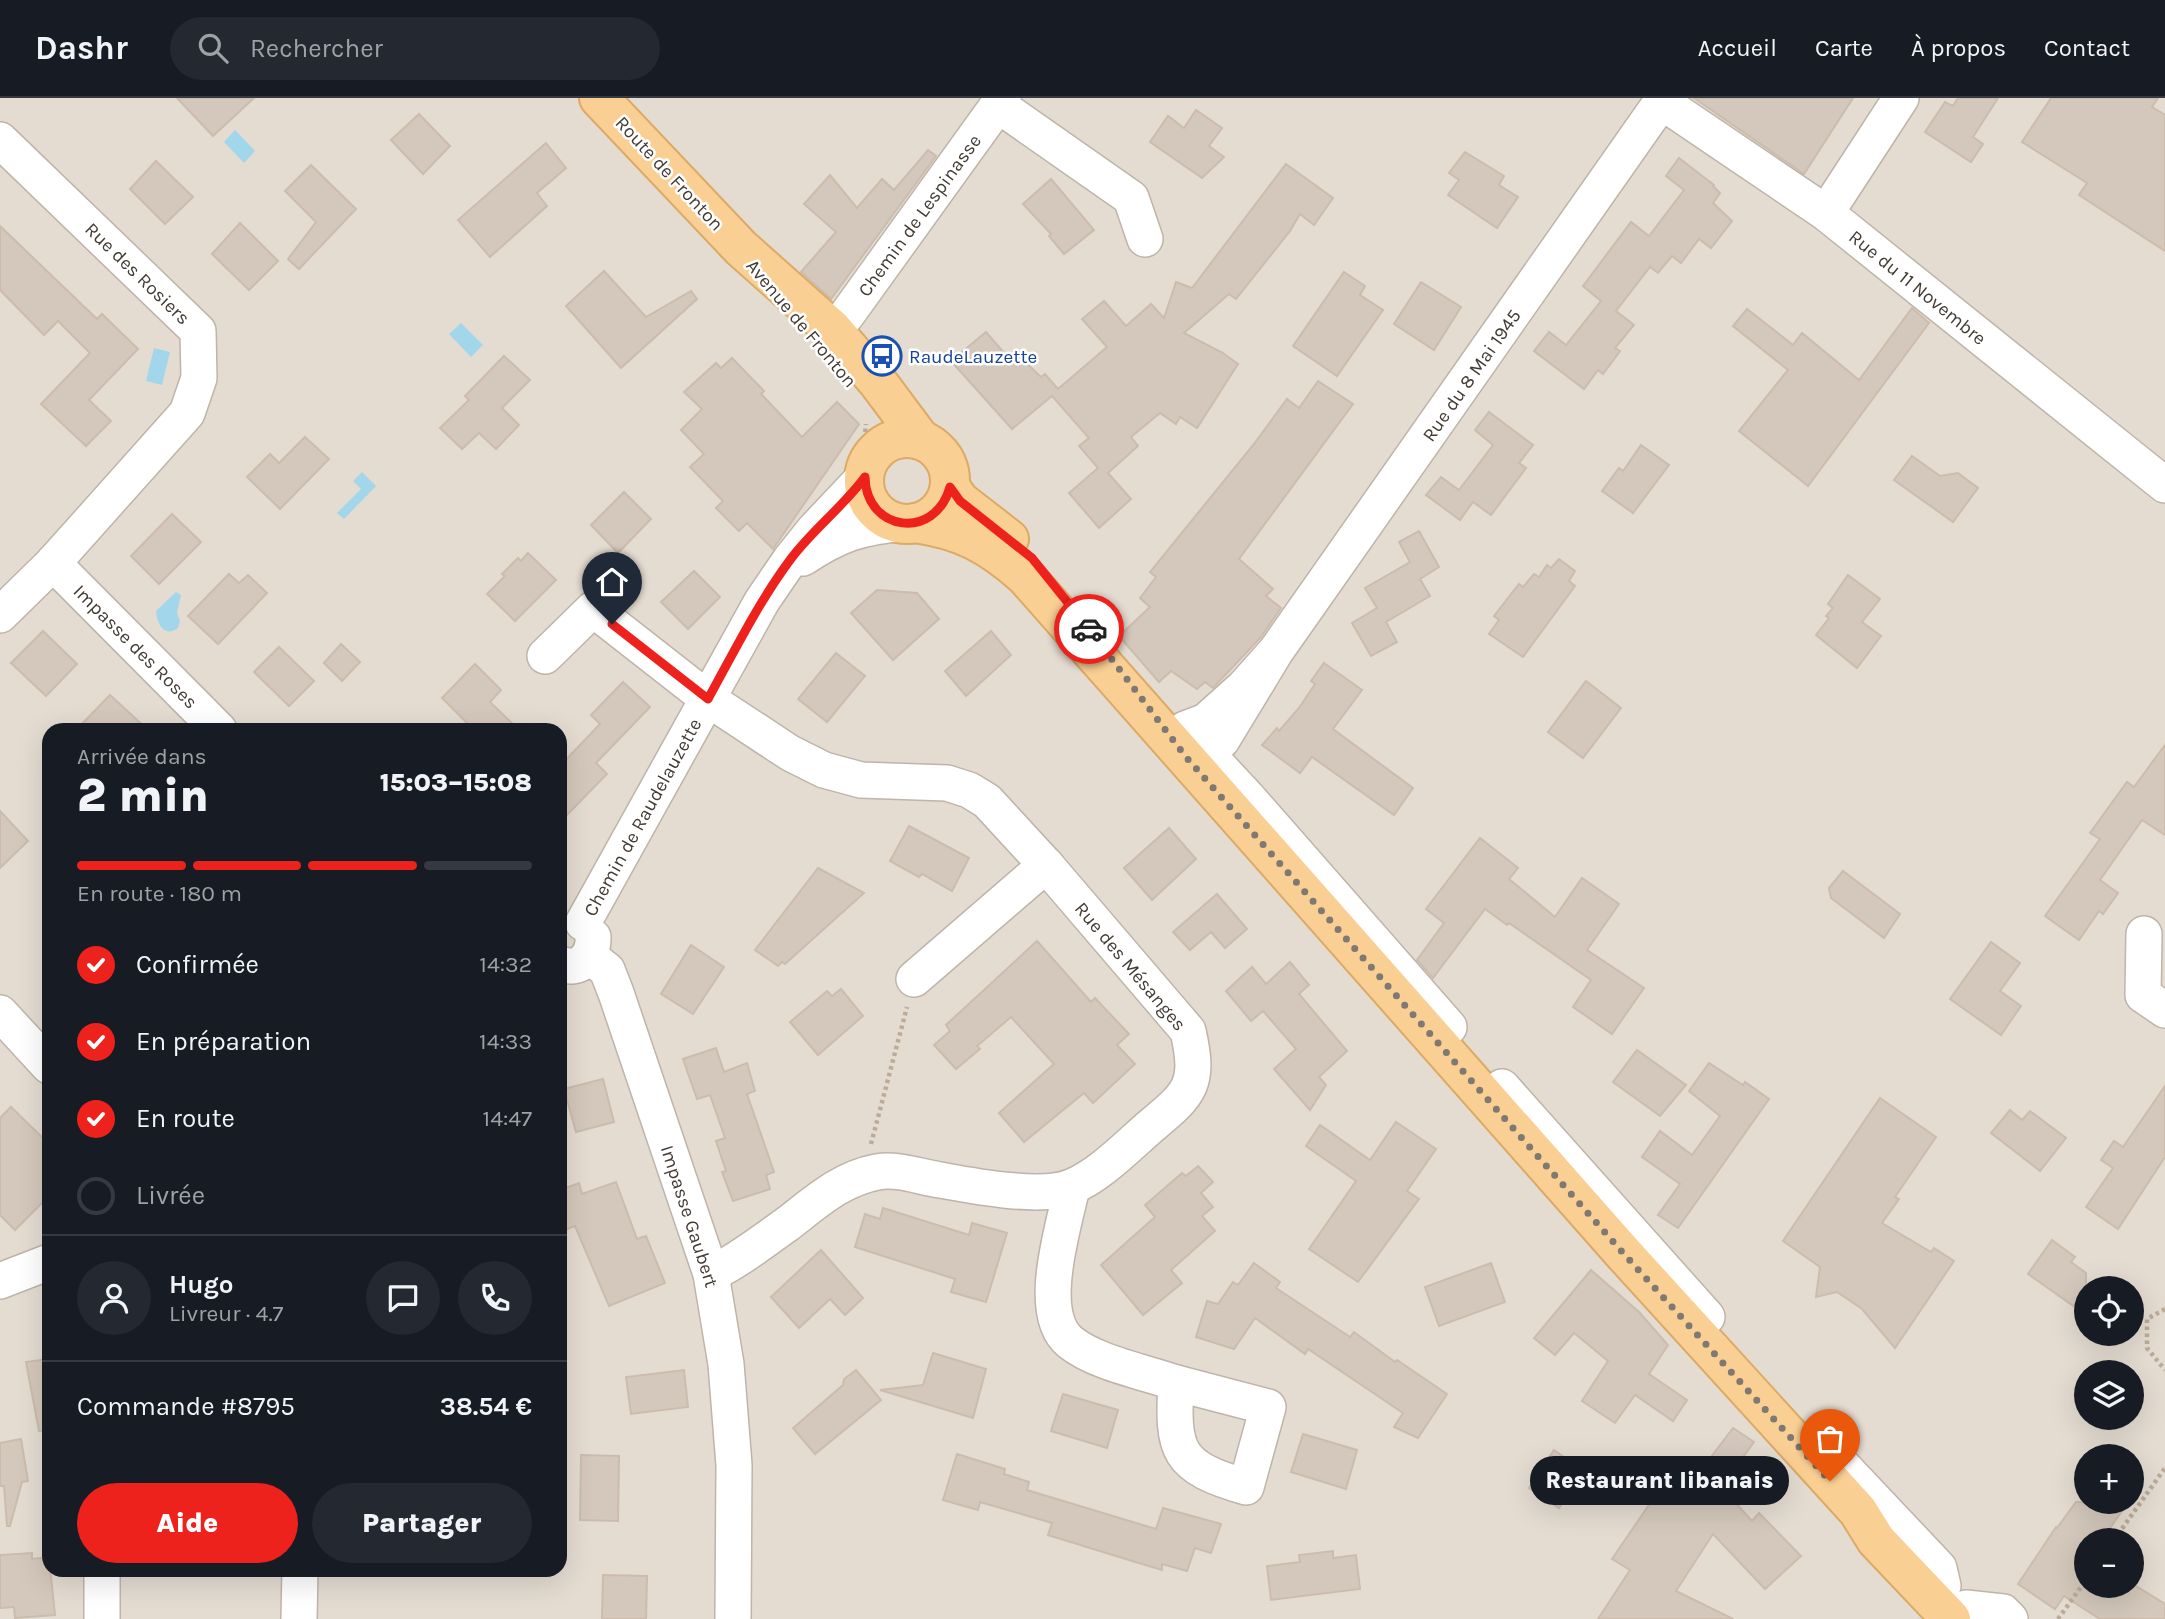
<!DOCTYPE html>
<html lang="fr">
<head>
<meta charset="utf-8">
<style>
	:root { --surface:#171b24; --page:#242831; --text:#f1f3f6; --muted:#9ea1a6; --line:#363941; --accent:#ee221c }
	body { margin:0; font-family:Karla,sans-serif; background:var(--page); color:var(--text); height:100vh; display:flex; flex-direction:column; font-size:26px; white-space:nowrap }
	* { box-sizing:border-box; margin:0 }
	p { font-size:23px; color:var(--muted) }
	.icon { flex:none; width:38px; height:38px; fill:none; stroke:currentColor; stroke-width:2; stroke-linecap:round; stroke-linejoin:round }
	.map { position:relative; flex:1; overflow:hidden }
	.side { position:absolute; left:42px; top:625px; width:525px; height:854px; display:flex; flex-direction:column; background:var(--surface); border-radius:21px; box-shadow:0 7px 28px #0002 }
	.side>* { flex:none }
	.tools { position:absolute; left:2074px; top:1178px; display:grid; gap:14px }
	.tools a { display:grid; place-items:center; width:70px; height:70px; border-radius:50%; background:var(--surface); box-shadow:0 7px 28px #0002; font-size:35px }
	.pin { position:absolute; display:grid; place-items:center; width:60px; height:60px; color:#fff; margin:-72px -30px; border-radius:50% 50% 50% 0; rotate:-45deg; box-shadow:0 0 7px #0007 }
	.pin .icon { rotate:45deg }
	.courier { position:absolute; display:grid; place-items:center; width:70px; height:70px; margin:-35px; border:5px solid #ee221c; border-radius:50%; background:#fff; color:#222; box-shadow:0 2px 9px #0007 }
	.bubble { position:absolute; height:49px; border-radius:24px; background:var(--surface); box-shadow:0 7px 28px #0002; font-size:23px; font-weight:800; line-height:49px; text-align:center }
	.head em { font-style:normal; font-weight:800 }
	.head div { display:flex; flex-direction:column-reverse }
	.head { display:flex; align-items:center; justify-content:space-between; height:119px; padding:0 35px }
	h1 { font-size:46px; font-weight:800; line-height:52px }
	.bar { display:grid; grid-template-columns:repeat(4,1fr); gap:10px 7px; align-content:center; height:84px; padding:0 35px }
	.bar i { height:9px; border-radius:5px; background:var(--line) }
	.bar .active { background:var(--accent) }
	.bar p { grid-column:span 4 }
	.line { display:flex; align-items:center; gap:18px; padding:0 35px; border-top:2px solid var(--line) }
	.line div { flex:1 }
	.round { display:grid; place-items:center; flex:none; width:74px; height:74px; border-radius:37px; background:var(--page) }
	ol { padding:0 35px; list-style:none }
	li { display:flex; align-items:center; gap:21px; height:77px }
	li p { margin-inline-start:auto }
	li .icon { padding:7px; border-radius:50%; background:var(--accent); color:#fff; stroke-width:4 }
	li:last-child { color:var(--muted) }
	li i { width:38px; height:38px; border:4px solid var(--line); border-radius:50% }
	.cta { display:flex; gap:14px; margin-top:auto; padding:14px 35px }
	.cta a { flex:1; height:80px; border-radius:42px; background:var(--accent); color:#fff; font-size:28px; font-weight:800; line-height:80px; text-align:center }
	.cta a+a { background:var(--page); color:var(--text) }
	header { display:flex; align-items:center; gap:42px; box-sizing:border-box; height:98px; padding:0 35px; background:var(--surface); border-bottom:2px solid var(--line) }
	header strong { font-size:33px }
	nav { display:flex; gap:38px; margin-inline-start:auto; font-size:24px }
	.search { width:490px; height:63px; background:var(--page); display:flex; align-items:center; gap:18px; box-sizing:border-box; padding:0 24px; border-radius:38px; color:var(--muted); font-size:26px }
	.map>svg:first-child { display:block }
	.residential { fill:#e4dcd1; fill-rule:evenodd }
	.water { fill:#a1d6eb }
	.building { fill:#d4c8bc; stroke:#ccbcad; stroke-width:2 }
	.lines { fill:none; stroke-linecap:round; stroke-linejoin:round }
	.minor-casing { stroke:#beb4a9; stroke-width:38 }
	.major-casing { stroke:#dcaa65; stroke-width:42 }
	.path { stroke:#bcab98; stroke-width:4.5; stroke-dasharray:3.5 3.5; stroke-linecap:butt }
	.minor { stroke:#fff; stroke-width:35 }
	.major { stroke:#f9cf94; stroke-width:38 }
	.done { stroke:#7f7971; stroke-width:7; stroke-dasharray:0 12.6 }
	.route { stroke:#ee221c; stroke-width:9 }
	.labels { text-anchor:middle; stroke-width:5; stroke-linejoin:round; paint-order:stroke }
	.street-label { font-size:19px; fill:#423b34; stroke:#fff }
	.transit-label { font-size:19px; fill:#164399; stroke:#fff; text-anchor:start }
</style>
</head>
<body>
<header>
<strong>Dashr</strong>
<div class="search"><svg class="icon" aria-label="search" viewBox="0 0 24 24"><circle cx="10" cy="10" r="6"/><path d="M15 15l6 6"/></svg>Rechercher</div>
<nav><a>Accueil</a><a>Carte</a><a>À propos</a><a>Contact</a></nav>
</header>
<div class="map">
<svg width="2165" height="1521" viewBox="0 0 2165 1521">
	<rect width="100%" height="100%" fill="#f0ebe3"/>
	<path class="residential" d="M0 0H2165V1521H0ZM49 632H560V1472H49ZM2086 1190H2132V1236H2086ZM2086 1274H2132V1320H2086ZM2086 1358H2132V1404H2086ZM2086 1442H2132V1488H2086Z"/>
	<g class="water">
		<polygon points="235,32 255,53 244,65 224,44"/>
		<polygon points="461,225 483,247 471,259 449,236"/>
		<polygon points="154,250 170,254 162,287 146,283"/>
		<polygon points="362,374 376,388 344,421 337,415 361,391 353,383"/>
		<path d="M176 494 181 497 177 515 180 523 178 530C164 540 157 526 156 513Z"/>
	</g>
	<g class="building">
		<polygon points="177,0 254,0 213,38"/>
		<polygon points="1694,0 1853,0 1804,76"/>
		<polygon points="1958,0 1998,0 1973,39 1983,46 1971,64 1925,34 1945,4 1953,8"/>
		<polygon points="2051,0 2158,0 2152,9 2165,17 2165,153 2079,97 2087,85 2022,44"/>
		<polygon points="1196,12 1222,30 1209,48 1224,59 1202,80 1150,44 1168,18 1184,30"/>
		<polygon points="419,16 450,48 423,76 391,42"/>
		<polygon points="546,45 566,70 537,95 547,108 490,159 458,122"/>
		<polygon points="928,52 936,58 831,201 801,174 836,134 804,106 830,77 857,110 882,81 894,92"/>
		<polygon points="1465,54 1504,78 1499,87 1518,99 1497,130 1448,97 1459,82 1449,75"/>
		<polygon points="1679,60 1714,87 1713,88 1720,95 1713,105 1732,123 1711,150 1699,141 1681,165 1672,158 1658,175 1650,169 1616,213 1634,227 1615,250 1620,253 1603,276 1598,272 1584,291 1534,253 1549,234 1566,247 1601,203 1583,188 1631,124 1649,138 1684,92 1666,78"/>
		<polygon points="156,63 193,99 165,126 130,91"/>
		<polygon points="1286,66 1333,100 1314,127 1300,116 1290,133 1236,201 1229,196 1184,235 1223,255 1238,266 1197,330 1180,319 1176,326 1160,315 1131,339 1138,348 1108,375 1131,401 1099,430 1069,395 1098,370 1079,348 1089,340 1052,298 1012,331 951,263 986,234 1011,263 1018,257 1041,279 1045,276 1058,291 1107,249 1082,221 1104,203 1126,228 1151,206 1164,220 1176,184 1192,190"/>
		<polygon points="311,67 356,111 299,171 288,161 316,124 285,93"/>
		<polygon points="1051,81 1094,132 1064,156 1049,138 1051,136 1023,106"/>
		<polygon points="240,125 278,163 249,192 212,156"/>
		<polygon points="0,128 97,221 102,216 138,251 89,302 111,323 86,348 41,306 90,255 58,223 44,237 0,192"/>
		<polygon points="604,173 646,219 691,193 697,201 621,270 566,208"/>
		<polygon points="1344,174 1365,188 1360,197 1383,212 1337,278 1293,248"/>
		<polygon points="1421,184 1461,209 1434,252 1394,226"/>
		<polygon points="1912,210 1929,225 1808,388 1739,333 1788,272 1733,228 1747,211 1793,247 1802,235 1859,282"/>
		<polygon points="504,258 530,282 502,310 519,327 496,351 479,335 462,351 440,330 469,302 465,298"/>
		<polygon points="732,260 764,293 761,296 802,339 837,304 859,326 773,451 747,425 739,433 716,410 723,403 690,369 704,356 681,332 702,311 684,294 716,265 721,270"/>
		<polygon points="1318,283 1353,306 1239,461 1273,491 1266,498 1281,510 1260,540 1213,590 1205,584 1197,591 1171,573 1159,584 1119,538 1150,509 1140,500 1156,479 1150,474 1254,346 1287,301 1299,310"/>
		<polygon points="1489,314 1533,347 1519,365 1526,370 1491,417 1473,404 1460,422 1426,397 1441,379 1459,392 1493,347 1475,332"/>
		<polygon points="305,339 329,361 280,411 247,379 270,356 279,365"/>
		<polygon points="1641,347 1669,367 1633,415 1602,393 1619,370 1623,373"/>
		<polygon points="1912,358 1940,378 1958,375 1978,390 1953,424 1894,382"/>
		<polygon points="624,394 651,421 618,455 591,427"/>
		<polygon points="172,416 201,444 159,486 131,458"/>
		<polygon points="1419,433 1439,469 1420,481 1430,498 1386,524 1397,544 1371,558 1352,525 1377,510 1365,490 1410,464 1399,444"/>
		<polygon points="528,455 556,482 515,523 487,496 505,478 502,476 518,460 521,463"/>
		<polygon points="1559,461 1575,473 1569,483 1575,488 1523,559 1489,536 1499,522 1494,518 1519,486 1523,489 1534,476 1539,479 1547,467 1551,470"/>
		<polygon points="694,473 720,499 688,531 661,504"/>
		<polygon points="229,476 239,485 248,477 267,495 218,546 188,518"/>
		<polygon points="1848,477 1880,501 1862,524 1881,538 1857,570 1816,537 1829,520 1826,518 1833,510 1828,506"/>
		<polygon points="877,492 917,495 939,521 893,562 851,515"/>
		<polygon points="43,533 77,566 46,598 11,565"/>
		<polygon points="991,533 1011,557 966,598 945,573"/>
		<polygon points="341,546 360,564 342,583 324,565"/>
		<polygon points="279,549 314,583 289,608 254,574"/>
		<polygon points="836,555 865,578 827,624 798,601"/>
		<polygon points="1324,565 1362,592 1333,631 1413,690 1394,717 1312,659 1300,675 1262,647 1277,630 1279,633 1299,610 1315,586 1311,583"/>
		<polygon points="475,566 501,592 490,604 519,632 474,632 442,600"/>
		<polygon points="1586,583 1621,610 1583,660 1548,634"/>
		<polygon points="623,584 650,609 596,665 607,676 560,724 560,668 600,626 591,617"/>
		<polygon points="110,597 148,632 76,632"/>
		<polygon points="2165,647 2165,737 2142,722 2100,782 2118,795 2103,816 2099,813 2079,842 2045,818 2100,741 2090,735 2127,684 2134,689"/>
		<polygon points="0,713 28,743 0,770"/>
		<polygon points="909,728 969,760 952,793 922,776 919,779 890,763"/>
		<polygon points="1169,730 1196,761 1152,802 1124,770"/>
		<polygon points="1480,740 1518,770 1509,781 1555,819 1582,780 1619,806 1587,852 1644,890 1612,936 1573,909 1591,882 1509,825 1507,827 1485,811 1433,880 1417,862 1444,825 1426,811"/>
		<polygon points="818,770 864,795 785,866 782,864 778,868 755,852"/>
		<polygon points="1843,773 1900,816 1884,840 1831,800 1829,790"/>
		<polygon points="1217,796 1247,831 1225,850 1211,834 1190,852 1173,834"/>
		<polygon points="1037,843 1091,904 1095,900 1129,936 1117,947 1135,966 1093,1005 1084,995 1024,1044 999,1015 1054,966 1011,919 977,948 980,951 956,971 934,947 950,933 946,927"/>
		<polygon points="1991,844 2020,865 2000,893 2021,908 2001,937 1950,901"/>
		<polygon points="691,847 724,869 693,916 661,896"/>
		<polygon points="1290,864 1309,887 1299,896 1347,953 1319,979 1326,987 1310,1012 1274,971 1296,951 1263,913 1251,923 1226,893 1252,869 1266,886"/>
		<polygon points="841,891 863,918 818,957 790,924 827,893 832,898"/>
		<polygon points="716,950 724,974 747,965 755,993 747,996 774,1074 766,1077 770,1091 733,1103 722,1074 726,1073 716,1043 725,1040 710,997 697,1001 683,961"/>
		<polygon points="1637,952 1686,987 1660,1018 1613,984"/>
		<polygon points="1709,965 1743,987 1745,984 1769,1001 1678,1130 1658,1117 1680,1086 1642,1059 1660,1033 1692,1057 1720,1018 1689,993"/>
		<polygon points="603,981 614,1024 576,1034 564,991"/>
		<polygon points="2165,988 2165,1059 2118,1131 2086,1109 2113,1070 2101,1062 2114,1043 2123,1049"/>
		<polygon points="1880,1000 1936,1039 1895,1099 1899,1101 1882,1125 1931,1154 1934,1150 1954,1163 1895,1250 1862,1211 1837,1194 1816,1199 1820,1169 1783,1143"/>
		<polygon points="11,1009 49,1046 49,1098 15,1132 0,1117 0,1020"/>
		<polygon points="2010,1012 2022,1022 2030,1013 2066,1040 2040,1073 1991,1035"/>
		<polygon points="1396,1024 1436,1051 1407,1093 1419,1101 1358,1184 1309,1151 1356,1083 1306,1048 1320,1027 1370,1062"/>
		<polygon points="1198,1068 1213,1084 1201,1095 1213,1109 1202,1118 1215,1133 1171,1172 1182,1185 1143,1217 1101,1167 1155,1119 1145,1107 1182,1075 1186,1078"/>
		<polygon points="616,1084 637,1141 646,1138 665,1185 609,1208 575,1128 565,1132 560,1119 560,1092 579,1085 582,1096"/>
		<polygon points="883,1110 969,1137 972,1125 1007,1135 986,1204 951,1194 955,1181 855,1149 865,1116 880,1121"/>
		<polygon points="2052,1142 2075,1159 2071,1164 2086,1175 2086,1217 2028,1176"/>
		<polygon points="821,1152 863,1200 845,1217 830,1201 799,1230 771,1199"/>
		<polygon points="1254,1165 1280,1184 1276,1190 1350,1239 1354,1234 1395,1264 1397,1262 1447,1296 1418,1340 1394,1329 1403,1315 1308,1251 1305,1256 1255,1220 1234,1251 1196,1239 1207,1203 1218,1206 1233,1184 1238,1187"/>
		<polygon points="1491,1165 1505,1204 1439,1228 1425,1189"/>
		<polygon points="1591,1172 1639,1214 1668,1247 1649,1276 1687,1302 1673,1323 1635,1297 1615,1325 1582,1303 1608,1263 1574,1235 1555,1257 1534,1240"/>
		<polygon points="933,1255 986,1271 973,1320 880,1292 923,1287"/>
		<polygon points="49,1261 49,1332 39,1333 26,1264"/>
		<polygon points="684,1272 688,1309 631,1316 626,1279"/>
		<polygon points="856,1272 881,1302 815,1356 793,1330 843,1287 844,1281"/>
		<polygon points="1063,1296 1118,1312 1107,1350 1051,1333"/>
		<polygon points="1733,1330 1754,1344 1721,1389 1752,1423 1759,1415 1801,1458 1765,1491 1713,1436 1676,1493 1733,1521 1598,1521 1630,1472 1612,1461 1672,1373 1689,1388"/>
		<polygon points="1303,1336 1357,1352 1346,1391 1291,1374"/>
		<polygon points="21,1341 28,1383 22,1384 10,1428 7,1428 4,1388 0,1388 0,1345"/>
		<polygon points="1554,1352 1584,1373 1559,1410 1529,1390"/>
		<polygon points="957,1356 1005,1371 1004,1376 1029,1384 1027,1392 1156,1431 1163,1410 1221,1426 1211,1455 1195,1450 1187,1473 1162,1466 1162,1472 1142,1466 1048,1437 1052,1425 980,1404 978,1412 943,1402"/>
		<polygon points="581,1357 619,1358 618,1423 580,1422"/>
		<polygon points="2076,1404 2128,1404 2102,1442 2086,1442 2086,1488 2136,1488 2165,1506 2165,1521 2100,1521 2064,1498 2055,1511 2018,1486 2056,1429 2057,1430"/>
		<polygon points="1333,1453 1333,1460 1356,1457 1360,1491 1271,1502 1267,1468 1300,1464 1299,1457"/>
		<polygon points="32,1455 32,1461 49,1459 55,1517 15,1520 14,1509 0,1510 0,1457"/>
		<polygon points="603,1477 647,1478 646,1521 602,1521"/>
	</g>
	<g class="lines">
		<g class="minor-casing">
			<g id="minor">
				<polyline points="1662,4 1826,115 2165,387"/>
				<polyline points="998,7 1131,100 1145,141"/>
				<polyline points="0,42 198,233 199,280 187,315 53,465 0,517"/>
				<polyline points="1826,115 1901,0"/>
				<polyline points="832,231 846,218 1003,0"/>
				<path d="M803 460C839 436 861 429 904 425"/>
				<polyline points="53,465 219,632"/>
				<polyline points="1276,553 1244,589 1206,623 1185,631 1186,659 1208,656 1222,642 1276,553 1664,0"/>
				<path d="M545 558 593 511 708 601 790 655 824 672 861 682 947 685 969 692 987 703 1046 767 1188 933C1200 986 1191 995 1151 1028 1129 1047 1099 1078 1071 1089 1041 1101 973 1088 940 1082 920 1079 897 1070 877 1074 840 1081 815 1105 786 1127 762 1144 738 1163 711 1176"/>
				<polyline points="1186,633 1250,702 1449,929"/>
				<polyline points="583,825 762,503 790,462 814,432 865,378"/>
				<polyline points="2144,836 2143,897 2165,912"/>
				<polyline points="589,858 607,872 616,895 711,1176 726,1266 734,1367 733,1521"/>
				<path d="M560 866C580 874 594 858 593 839"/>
				<polyline points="914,881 1046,767"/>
				<polyline points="0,915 49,968"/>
				<polyline points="1502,989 1707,1219"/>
				<path d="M1072 1089C1064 1128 1035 1215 1070 1244 1096 1265 1145 1274 1176 1285"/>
				<polyline points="0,1183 49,1164"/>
				<path d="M1176 1285 1268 1309 1246 1389C1177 1369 1172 1354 1176 1285Z"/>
				<polyline points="1820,1344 1939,1470 1943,1488"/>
				<polyline points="1966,1510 2003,1514 2010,1521"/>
				<polyline points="102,1521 102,1472"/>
				<polyline points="299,1521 300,1472"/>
			</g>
		</g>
		<g class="major-casing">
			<g id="major">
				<polyline points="599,0 741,150 832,231 877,283 921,342"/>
				<circle cx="907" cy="383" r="43"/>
				<polyline points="950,389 960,403 1009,441"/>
				<path d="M915 425C962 432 989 446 1025 478L1624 1156 1858 1413 1876 1442 1951 1521"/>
			</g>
		</g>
		<g class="path">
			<polyline points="864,348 866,326"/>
			<polyline points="871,1046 907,909"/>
			<polyline points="2165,1211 2147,1221 2147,1250 2165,1272"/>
			<polyline points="2114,1442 2165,1370"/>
			<polyline points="2058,1521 2086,1482"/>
		</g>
		<use href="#minor" class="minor"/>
		<use href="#major" class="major"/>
	</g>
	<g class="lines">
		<polyline class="done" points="1089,531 1186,659 1624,1156 1830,1383"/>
		<path class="route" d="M612 526 708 601C734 554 758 505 790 462 812 432 843 409 865 379 866 434 935 443 950 389L960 403 1032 460 1089 531"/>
	</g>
	<defs>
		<g id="bus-ring" transform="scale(2.0125)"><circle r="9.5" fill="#fff" stroke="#1a4fb4" stroke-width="1.5"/><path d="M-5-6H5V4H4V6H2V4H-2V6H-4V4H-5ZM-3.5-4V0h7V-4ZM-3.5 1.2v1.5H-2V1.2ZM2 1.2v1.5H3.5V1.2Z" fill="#1a4fb4"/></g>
	</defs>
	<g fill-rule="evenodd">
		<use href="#bus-ring" x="882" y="258"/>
	</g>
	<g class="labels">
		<g class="street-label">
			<text transform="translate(670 75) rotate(47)" y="7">Route de Fronton</text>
			<text transform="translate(919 117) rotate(-54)" y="7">Chemin de Lespinasse</text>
			<text transform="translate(138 175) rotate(44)" y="7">Rue des Rosiers</text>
			<text transform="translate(1918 189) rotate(39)" y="7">Rue du 11 Novembre</text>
			<text transform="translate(802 225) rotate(50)" y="7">Avenue de Fronton</text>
			<text transform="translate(1471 277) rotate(-55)" y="7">Rue du 8 Mai 1945</text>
			<text transform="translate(136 548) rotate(45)" y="7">Impasse des Roses</text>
			<text transform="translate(642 719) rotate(-61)" y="7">Chemin de Raudelauzette</text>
			<text transform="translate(1131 868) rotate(50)" y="7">Rue des Mésanges</text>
			<text transform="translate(690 1118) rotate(72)" y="7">Impasse Gaubert</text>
		</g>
		<g class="transit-label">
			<text x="909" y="265">RaudeLauzette</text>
		</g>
	</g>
</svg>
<div class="tools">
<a><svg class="icon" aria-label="locate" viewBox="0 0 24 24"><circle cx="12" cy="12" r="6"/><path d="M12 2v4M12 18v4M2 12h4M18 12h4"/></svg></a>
<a><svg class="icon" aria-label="layers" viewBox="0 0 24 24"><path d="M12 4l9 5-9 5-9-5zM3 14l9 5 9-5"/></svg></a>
<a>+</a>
<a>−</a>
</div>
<div class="pin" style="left:1830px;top:1383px;background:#ea580c"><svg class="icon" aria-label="bag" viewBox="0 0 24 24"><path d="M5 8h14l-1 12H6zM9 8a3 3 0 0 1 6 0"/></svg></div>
<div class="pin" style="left:612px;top:526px;background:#1f2937"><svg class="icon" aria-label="home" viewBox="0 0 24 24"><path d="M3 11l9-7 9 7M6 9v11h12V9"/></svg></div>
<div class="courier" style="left:1089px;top:531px"><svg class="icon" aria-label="car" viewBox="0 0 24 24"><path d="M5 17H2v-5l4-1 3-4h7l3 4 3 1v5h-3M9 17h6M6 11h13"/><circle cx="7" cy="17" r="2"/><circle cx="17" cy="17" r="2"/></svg></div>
<div class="bubble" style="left:1530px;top:1358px;width:259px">Restaurant libanais</div>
<section class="side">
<div class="head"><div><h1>2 min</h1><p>Arrivée dans</p></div><em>15:03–15:08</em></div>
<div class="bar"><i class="active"></i><i class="active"></i><i class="active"></i><i></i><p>En route · 180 m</p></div>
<ol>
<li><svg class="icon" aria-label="check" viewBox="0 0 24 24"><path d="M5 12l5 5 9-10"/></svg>Confirmée<p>14:32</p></li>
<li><svg class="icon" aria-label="check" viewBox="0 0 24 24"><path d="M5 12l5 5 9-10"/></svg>En préparation<p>14:33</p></li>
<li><svg class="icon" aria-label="check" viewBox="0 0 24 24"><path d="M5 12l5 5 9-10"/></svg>En route<p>14:47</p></li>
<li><i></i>Livrée</li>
</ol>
<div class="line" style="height:126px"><a class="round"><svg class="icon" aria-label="person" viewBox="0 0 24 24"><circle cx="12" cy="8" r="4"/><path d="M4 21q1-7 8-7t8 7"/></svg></a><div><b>Hugo</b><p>Livreur · 4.7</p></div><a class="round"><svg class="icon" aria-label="chat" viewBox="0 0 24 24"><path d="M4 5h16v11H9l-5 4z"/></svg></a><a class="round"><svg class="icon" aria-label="phone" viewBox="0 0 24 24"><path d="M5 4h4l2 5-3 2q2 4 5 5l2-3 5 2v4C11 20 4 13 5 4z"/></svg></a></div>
<div class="line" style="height:91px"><div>Commande #8795</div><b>38.54 €</b></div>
<div class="cta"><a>Aide</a><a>Partager</a></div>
</section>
</div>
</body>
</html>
